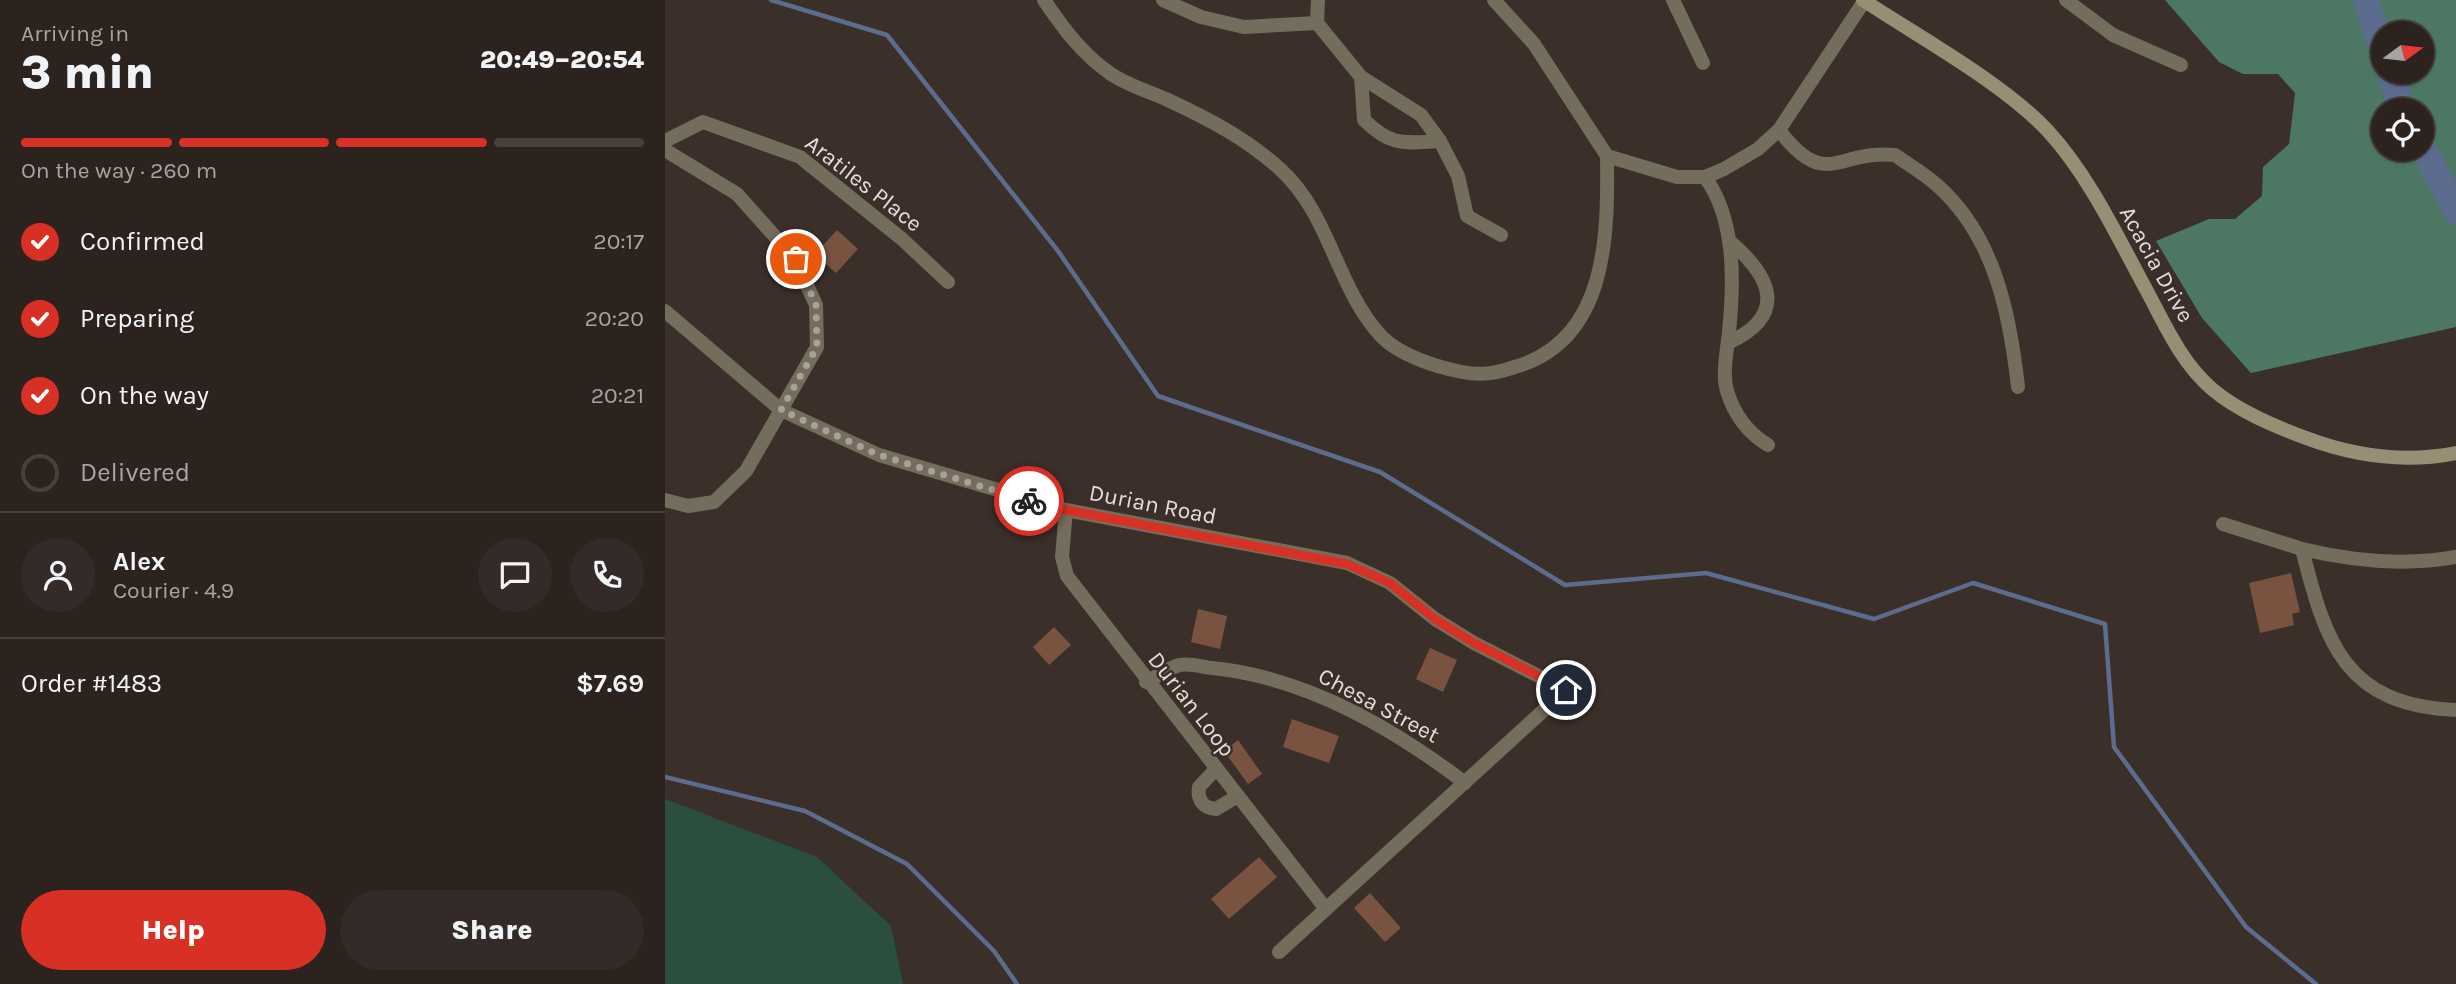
<!DOCTYPE html>
<html lang="en">
<head>
<meta charset="utf-8">
<style>
	:root { --surface:#2c231f; --page:#342b28; --text:#f1f3f6; --muted:#a6a4a4; --line:#48403d; --accent:#d93025 }
	body { margin:0; font-family:Karla,sans-serif; background:var(--page); color:var(--text); height:100vh; display:flex; flex-direction:column; font-size:26px; white-space:nowrap }
	* { box-sizing:border-box; margin:0 }
	p { font-size:23px; color:var(--muted) }
	.icon { flex:none; width:38px; height:38px; fill:none; stroke:currentColor; stroke-width:2; stroke-linecap:round; stroke-linejoin:round }
	.map { position:relative; flex:1; overflow:hidden }
	.details { display:flex; flex-direction:column; background:var(--surface); width:665px }
	.details>* { flex:none }
	.needle { width:46px; rotate:75deg }
	.tools { position:absolute; left:1706px; top:21px; display:grid; gap:14px }
	.tools a { display:grid; place-items:center; width:63px; height:63px; border-radius:50%; background:var(--surface); box-shadow:0 2px 5px #0004,0 0 0 2px var(--line); font-size:35px }
	.pin { position:absolute; display:grid; place-items:center; width:60px; height:60px; color:#fff; margin:-30px; border:4px solid #fff; border-radius:50%; box-shadow:0 2px 7px #0007 }
	.courier { position:absolute; display:grid; place-items:center; width:70px; height:70px; margin:-35px; border:5px solid #d93025; border-radius:50%; background:#fff; color:#222; box-shadow:0 2px 9px #0007 }
	.overview em { font-style:normal; font-weight:800 }
	.overview div { display:flex; flex-direction:column-reverse }
	.overview { display:flex; align-items:center; justify-content:space-between; height:119px; padding:0 21px }
	h1 { font-size:46px; font-weight:800; line-height:52px }
	.bar { display:grid; grid-template-columns:repeat(4,1fr); gap:10px 7px; align-content:center; height:84px; padding:0 21px }
	.bar i { height:9px; border-radius:5px; background:var(--line) }
	.bar .current { background:var(--accent) }
	.bar p { grid-column:span 4 }
	.line { display:flex; align-items:center; gap:18px; padding:0 21px; border-top:2px solid var(--line) }
	.line div { flex:1 }
	.round { display:grid; place-items:center; flex:none; width:74px; height:74px; border-radius:37px; background:var(--page) }
	ol { padding:0 21px; list-style:none }
	li { display:flex; align-items:center; gap:21px; height:77px }
	li p { margin-inline-start:auto }
	li .icon { padding:7px; border-radius:50%; background:var(--accent); color:#fff; stroke-width:4 }
	li:last-child { color:var(--muted) }
	li i { width:38px; height:38px; border:4px solid var(--line); border-radius:50% }
	.cta { display:flex; gap:14px; margin-top:auto; padding:14px 21px }
	.cta a { flex:1; height:80px; border-radius:42px; background:var(--accent); color:#fff; font-size:28px; font-weight:800; line-height:80px; text-align:center }
	.cta a+a { background:var(--page); color:var(--text) }
	main { display:flex; flex:1; min-height:0 }
	.map>svg:first-child { display:block }
	.green { fill:#2b4f3f }
	.forest { fill:#4c7863; fill-rule:evenodd }
	.lines { fill:none; stroke-linecap:round; stroke-linejoin:round }
	.stream { stroke:#5b6c8f; stroke-width:4.5 }
	.river { stroke:#5b6c8f; stroke-width:26 }
	.building { fill:#795340 }
	.street { stroke:#746d5c; stroke-width:14 }
	.secondary { stroke:#988e73; stroke-width:14 }
	.done { stroke:#aaa09b; stroke-width:7; stroke-dasharray:0 12.6 }
	.route { stroke:#d93025; stroke-width:9 }
	.labels { text-anchor:middle; stroke-width:5; stroke-linejoin:round; paint-order:stroke }
	.street-label { font-size:23px; fill:#e5ddd9; stroke:#3b2f29 }
</style>
</head>
<body>
<main>
<section class="details">
<div class="overview"><div><h1>3 min</h1><p>Arriving in</p></div><em>20:49–20:54</em></div>
<div class="bar"><i class="current"></i><i class="current"></i><i class="current"></i><i></i><p>On the way · 260 m</p></div>
<ol>
<li><svg class="icon" aria-label="check" viewBox="0 0 24 24"><path d="M5 12l5 5 9-10"/></svg>Confirmed<p>20:17</p></li>
<li><svg class="icon" aria-label="check" viewBox="0 0 24 24"><path d="M5 12l5 5 9-10"/></svg>Preparing<p>20:20</p></li>
<li><svg class="icon" aria-label="check" viewBox="0 0 24 24"><path d="M5 12l5 5 9-10"/></svg>On the way<p>20:21</p></li>
<li><i></i>Delivered</li>
</ol>
<div class="line" style="height:126px"><a class="round"><svg class="icon" aria-label="person" viewBox="0 0 24 24"><circle cx="12" cy="8" r="4"/><path d="M4 21q1-7 8-7t8 7"/></svg></a><div><b>Alex</b><p>Courier · 4.9</p></div><a class="round"><svg class="icon" aria-label="chat" viewBox="0 0 24 24"><path d="M4 5h16v11H9l-5 4z"/></svg></a><a class="round"><svg class="icon" aria-label="phone" viewBox="0 0 24 24"><path d="M5 4h4l2 5-3 2q2 4 5 5l2-3 5 2v4C11 20 4 13 5 4z"/></svg></a></div>
<div class="line" style="height:91px"><div>Order #1483</div><b>$7.69</b></div>
<div class="cta"><a>Help</a><a>Share</a></div>
</section>
<div class="map">
<svg width="1791" height="984" viewBox="0 0 1791 984">
	<rect width="100%" height="100%" fill="#3b2f29"/>
	<polygon class="green" points="0,799 152,857 226,926 238,984 0,984"/>
	<path class="forest" d="M1500 0H1791V327L1586 373 1537 318 1491 241 1544 219H1570L1597 196 1598 167 1624 144 1630 93 1613 74H1578L1554 62ZM1718 33H1757V72H1718ZM1718 110H1757V149H1718Z"/>
	<g class="lines">
		<g class="stream">
			<polyline points="106,0 222,35 393,251 493,396 715,472 900,585 1041,573 1209,619 1308,583 1440,624 1449,747 1581,927 1651,984"/>
			<polyline points="0,777 140,811 242,864 329,951 352,984"/>
		</g>
		<g class="river">
			<polyline points="1701,0 1718,54"/>
			<polyline points="1724,72 1738,110"/>
			<polyline points="1757,146 1791,211"/>
		</g>
	</g>
	<g class="building">
		<polygon points="172,230 193,249 171,273 150,254"/>
		<polygon points="1626,573 1635,612 1627,614 1629,625 1595,633 1584,583"/>
		<polygon points="533,609 562,616 555,649 526,642"/>
		<polygon points="389,627 406,645 384,665 368,647"/>
		<polygon points="765,648 792,660 778,692 751,679"/>
		<polygon points="627,719 674,736 664,763 618,747"/>
		<polygon points="573,740 597,774 583,784 559,751"/>
		<polygon points="594,857 612,877 564,919 546,899"/>
		<polygon points="705,893 736,928 720,942 689,908"/>
	</g>
	<g class="lines">
		<g class="street">
			<path d="M379 0C398 28 417 54 446 74 462 85 485 92 503 100 544 119 582 139 615 169 665 214 671 287 716 336 734 355 771 367 797 372 818 376 832 373 853 366 943 338 943 234 942 156"/>
			<polyline points="498,0 536,17 579,27 652,23"/>
			<polyline points="653,0 652,23 696,77 756,115 775,141 793,176 802,216 836,235"/>
			<polyline points="829,0 869,44 942,156 1012,177 1040,177 1059,169 1093,149 1114,130 1200,0"/>
			<polyline points="1008,0 1038,63"/>
			<polyline points="1401,0 1448,35 1516,65"/>
			<path d="M696 77 699 120C727 147 738 143 775 141"/>
			<path d="M1114 130C1161 192 1173 149 1230 155 1244 165 1260 174 1273 186 1330 237 1345 315 1353 387"/>
			<polyline points="0,141 38,122 135,157 237,239 283,282"/>
			<polyline points="0,150 72,194 130,259 151,305 152,347 81,471 49,502 23,506 0,500"/>
			<path d="M1040 177C1071 220 1069 282 1064 332 1062 351 1057 373 1062 391 1069 414 1083 433 1103 445"/>
			<polyline points="0,311 116,410 214,455 401,510 682,563 725,583 770,619 809,643 901,690 661,909 402,576 397,557 401,510"/>
			<path d="M1063 343C1124 315 1106 276 1064 241"/>
			<polyline points="1558,524 1637,549"/>
			<path d="M1791 557C1740 566 1687 561 1637 549 1661 644 1680 705 1791 710"/>
			<path d="M481 682C492 677 504 667 515 665 524 663 538 667 547 668 640 677 727 727 800 783"/>
			<path d="M550 770 534 787C532 800 538 808 551 809L571 797"/>
			<polyline points="614,952 661,909"/>
		</g>
		<path class="secondary" d="M1198 0C1254 37 1338 83 1383 131 1425 177 1453 238 1483 293 1501 327 1517 363 1547 389 1573 411 1609 426 1641 438 1689 456 1740 463 1791 453"/>
	</g>
	<g class="lines">
		<polyline class="done" points="131,259 151,305 152,347 116,410 214,455 364,501"/>
		<polyline class="route" points="364,501 401,510 682,564 725,583 770,619 809,643 901,690"/>
	</g>
	<g class="labels">
		<g class="street-label">
			<text transform="translate(199 183) rotate(38)" y="8">Aratiles Place</text>
			<text transform="translate(1492 264) rotate(61)" y="8">Acacia Drive</text>
			<text transform="translate(488 504) rotate(11)" y="8">Durian Road</text>
			<text transform="translate(527 704) rotate(52)" y="8">Durian Loop</text>
			<text transform="translate(714 705) rotate(28)" y="8">Chesa Street</text>
		</g>
	</g>
</svg>
<div class="tools">
<a><svg class="needle" viewBox="-14 -14 28 28"><path d="M0-13l5 13h-10z" fill="#e53935"/><path d="M0 13l5-13h-10z" fill="#a6a4a4"/></svg></a>
<a><svg class="icon" aria-label="locate" viewBox="0 0 24 24"><circle cx="12" cy="12" r="6"/><path d="M12 2v4M12 18v4M2 12h4M18 12h4"/></svg></a>
</div>
<div class="pin" style="left:131px;top:259px;background:#ea580c"><svg class="icon" aria-label="bag" viewBox="0 0 24 24"><path d="M5 8h14l-1 12H6zM9 8a3 3 0 0 1 6 0"/></svg></div>
<div class="pin" style="left:901px;top:690px;background:#1f2937"><svg class="icon" aria-label="home" viewBox="0 0 24 24"><path d="M3 11l9-7 9 7M6 9v11h12V9"/></svg></div>
<div class="courier" style="left:364px;top:501px"><svg class="icon" aria-label="bike" viewBox="0 0 24 24"><circle cx="6" cy="16" r="4"/><circle cx="18" cy="16" r="4"/><path d="M6 16l4-8h5l3 8M10 8l3 8H6M13 5h3"/></svg></div>
</div>
</main>
</body>
</html>
